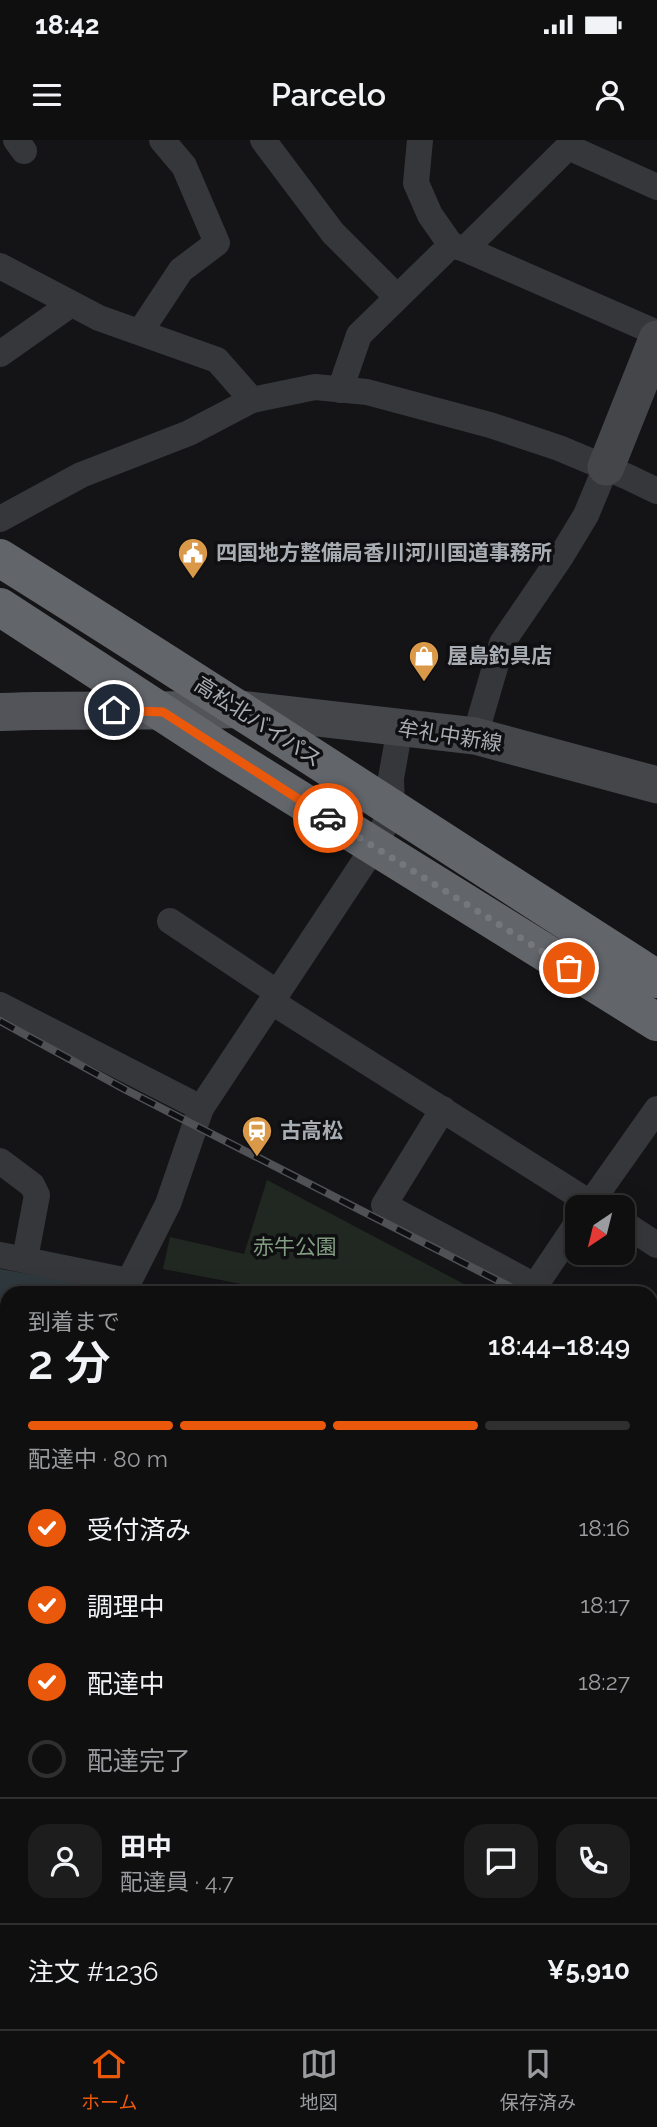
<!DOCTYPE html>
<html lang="ja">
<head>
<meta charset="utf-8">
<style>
	:root { --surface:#0f0f10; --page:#1d1d1e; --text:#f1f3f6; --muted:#9b9c9f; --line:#2f2f30; --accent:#ea580c }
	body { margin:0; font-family:Raleway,"Noto Sans JP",sans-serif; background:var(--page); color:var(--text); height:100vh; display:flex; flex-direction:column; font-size:26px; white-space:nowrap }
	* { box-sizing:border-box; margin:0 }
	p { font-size:23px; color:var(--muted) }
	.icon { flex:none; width:38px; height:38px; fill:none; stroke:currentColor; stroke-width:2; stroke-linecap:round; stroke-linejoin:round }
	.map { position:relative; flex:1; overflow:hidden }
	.drawer { position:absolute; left:0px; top:1146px; width:658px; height:744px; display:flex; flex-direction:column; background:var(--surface); border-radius:21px 21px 0 0; box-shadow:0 7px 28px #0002,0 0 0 2px var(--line) }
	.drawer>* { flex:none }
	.needle { width:46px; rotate:215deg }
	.controls { position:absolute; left:565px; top:1055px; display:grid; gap:14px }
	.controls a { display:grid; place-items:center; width:70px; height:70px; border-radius:14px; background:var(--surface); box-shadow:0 7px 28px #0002,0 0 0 2px var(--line); font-size:35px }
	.pin { position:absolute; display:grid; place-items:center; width:60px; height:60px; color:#fff; margin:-30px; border:4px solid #fff; border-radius:50%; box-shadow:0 2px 7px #0007 }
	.courier { position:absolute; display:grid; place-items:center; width:70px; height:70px; margin:-35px; border:5px solid #ea580c; border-radius:50%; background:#fff; color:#222; box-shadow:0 2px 9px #0007 }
	.head em { font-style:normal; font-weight:600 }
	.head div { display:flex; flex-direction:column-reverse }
	.head { display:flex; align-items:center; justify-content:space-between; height:119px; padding:0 28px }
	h1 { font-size:46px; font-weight:600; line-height:52px }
	.bar { display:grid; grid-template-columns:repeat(4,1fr); gap:10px 7px; align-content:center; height:84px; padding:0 28px }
	.bar i { height:9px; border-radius:5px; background:var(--line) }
	.bar .current { background:var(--accent) }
	.bar p { grid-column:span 4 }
	.line { display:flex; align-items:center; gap:18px; padding:0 28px; border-top:2px solid var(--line) }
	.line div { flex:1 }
	.round { display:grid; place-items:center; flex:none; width:74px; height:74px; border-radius:21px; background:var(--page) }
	ol { padding:0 28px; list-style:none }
	li { display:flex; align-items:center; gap:21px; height:77px }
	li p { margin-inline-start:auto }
	li .icon { padding:7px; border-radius:50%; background:var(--accent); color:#fff; stroke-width:4 }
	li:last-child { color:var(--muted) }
	li i { width:38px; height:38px; border:4px solid var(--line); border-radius:50% }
	.status { display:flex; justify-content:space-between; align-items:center; height:49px; padding:0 35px; background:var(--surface); direction:ltr }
	.status svg { height:19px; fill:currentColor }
	header { display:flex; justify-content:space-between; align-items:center; height:91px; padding:0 28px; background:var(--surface); font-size:32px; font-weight:600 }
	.tab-bar { display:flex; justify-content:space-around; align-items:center; height:98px; border-top:2px solid var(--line); background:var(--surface); font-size:19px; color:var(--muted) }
	.tab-bar a { display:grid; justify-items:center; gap:4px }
	.tab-bar .current { color:var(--accent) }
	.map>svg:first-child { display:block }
	.green { fill:#212821 }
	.water { fill:#2f383d }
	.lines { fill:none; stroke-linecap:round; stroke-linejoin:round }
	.street { stroke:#36373a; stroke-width:26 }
	.secondary { stroke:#44464a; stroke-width:37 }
	.primary { stroke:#525459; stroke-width:38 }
	.highway { stroke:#62656a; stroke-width:38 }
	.rail-casing { stroke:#4f5155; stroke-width:8 }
	.rail { stroke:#0f0f11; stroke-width:5; stroke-dasharray:16; stroke-linecap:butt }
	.done { stroke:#74777d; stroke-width:7; stroke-dasharray:0 12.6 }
	.route { stroke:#ea580c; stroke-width:9 }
	.labels { text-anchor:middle; stroke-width:7; stroke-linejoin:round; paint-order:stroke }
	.poi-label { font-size:21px; font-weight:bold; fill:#a8adb4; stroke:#0f0f11; text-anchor:start }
	.street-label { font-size:21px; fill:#a8adb4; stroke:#0f0f11 }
	.park-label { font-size:21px; fill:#829d81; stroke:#0f0f11 }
</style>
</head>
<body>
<div class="status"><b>18:42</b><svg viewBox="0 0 49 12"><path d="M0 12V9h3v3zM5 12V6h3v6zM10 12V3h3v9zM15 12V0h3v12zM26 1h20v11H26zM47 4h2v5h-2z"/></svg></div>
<header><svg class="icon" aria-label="menu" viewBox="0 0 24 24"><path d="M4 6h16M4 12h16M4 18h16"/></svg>Parcelo<svg class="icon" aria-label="person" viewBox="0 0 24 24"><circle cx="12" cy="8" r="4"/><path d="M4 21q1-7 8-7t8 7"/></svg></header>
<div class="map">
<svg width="657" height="1889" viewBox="0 0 657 1889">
	<rect width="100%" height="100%" fill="#141416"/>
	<polygon class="green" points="267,1040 481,1153 288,1153 163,1129 170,1097 244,1114"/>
	<g class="water">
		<polygon points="0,1129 143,1153 7,1153 7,1172 0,1170"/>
		<polygon points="74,1883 208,1883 213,1889 71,1889"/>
	</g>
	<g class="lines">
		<g class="street">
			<polyline points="16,0 24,11"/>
			<polyline points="263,0 333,93 397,157"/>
			<polyline points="420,0 416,43 430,75 451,105"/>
			<polyline points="657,47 568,7 465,109 657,193"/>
			<polyline points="0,126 99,178 217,220 252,260"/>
			<polyline points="140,192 181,130 217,103 184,26 162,0"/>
			<polyline points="0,214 71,164"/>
			<polyline points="340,250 359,195 451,105 465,109"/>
			<polyline points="0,379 81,335 189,293 252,260 315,247 367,252 490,285 559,308 628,337 657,351"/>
			<polyline points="475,596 502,503 560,418 586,375 606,327"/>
			<polyline points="170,781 278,853"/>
			<polyline points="272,862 598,1068"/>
			<polyline points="0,865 201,968"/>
			<polyline points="443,969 384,1065 535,1146 578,1082"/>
			<polyline points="0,1021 32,1045 37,1055 25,1119"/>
			<polyline points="587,1068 657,969"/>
			<polyline points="623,1083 657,1105"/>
			<polyline points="0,1115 128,1141"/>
			<polyline points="123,1153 168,1064 201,968 374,707 392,670 391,638 400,588"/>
			<polyline points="0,1181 7,1182"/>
			<polyline points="651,1310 657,1313"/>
			<polyline points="0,1402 7,1398"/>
			<polyline points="0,1465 7,1469"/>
			<polyline points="651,1472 657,1476"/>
			<polyline points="0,1544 7,1549"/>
			<polyline points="651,1631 657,1639"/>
			<polyline points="651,1805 657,1804"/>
			<polyline points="256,1883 264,1889"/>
			<polyline points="288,1883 293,1889"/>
			<polyline points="544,1883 556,1889"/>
			<polyline points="38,1889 42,1883"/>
			<polyline points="325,1889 344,1883"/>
			<polyline points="416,1889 416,1883"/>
			<polyline points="514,1889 515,1883"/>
		</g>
		<g class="secondary">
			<polyline points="606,327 657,199"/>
			<polyline points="239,569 475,596 657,645"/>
		</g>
		<path class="primary" d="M0 572C80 569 159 572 239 569"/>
		<g class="highway">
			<path d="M0 418C221 556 438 699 657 839"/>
			<polyline points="0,467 218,609 657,882"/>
		</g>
		<g class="rail-casing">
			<g id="rail">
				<polyline points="0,881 126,950 522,1153"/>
				<polyline points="651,1225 657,1228"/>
			</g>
		</g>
		<use href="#rail" class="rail"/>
	</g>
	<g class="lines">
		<polyline class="done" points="328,678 569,828"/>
		<polyline class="route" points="114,570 163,572 328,678"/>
	</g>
	<defs>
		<g id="civic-pin" transform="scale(1.575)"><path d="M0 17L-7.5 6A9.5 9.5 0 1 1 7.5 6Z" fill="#da9948" stroke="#0f0f11"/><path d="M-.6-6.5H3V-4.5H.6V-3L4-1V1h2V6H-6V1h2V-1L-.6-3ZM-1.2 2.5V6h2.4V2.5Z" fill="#fff"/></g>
		<g id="shop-pin" transform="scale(1.575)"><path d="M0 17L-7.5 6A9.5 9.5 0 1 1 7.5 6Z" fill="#da9948" stroke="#0f0f11"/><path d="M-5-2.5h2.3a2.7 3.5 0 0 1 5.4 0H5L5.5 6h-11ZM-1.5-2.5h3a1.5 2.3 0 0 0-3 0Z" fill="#fff"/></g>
		<g id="station-pin" transform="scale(1.575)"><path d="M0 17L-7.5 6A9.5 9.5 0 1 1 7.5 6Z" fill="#da9948" stroke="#0f0f11"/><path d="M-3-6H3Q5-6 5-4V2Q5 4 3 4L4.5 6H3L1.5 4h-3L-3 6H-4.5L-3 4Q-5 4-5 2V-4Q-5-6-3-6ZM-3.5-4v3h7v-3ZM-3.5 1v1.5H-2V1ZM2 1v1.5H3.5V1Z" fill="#fff"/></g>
	</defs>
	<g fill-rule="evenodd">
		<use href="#civic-pin" x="193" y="413"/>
		<use href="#shop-pin" x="424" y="516"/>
		<use href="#station-pin" x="257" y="991"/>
	</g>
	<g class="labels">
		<g class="poi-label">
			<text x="216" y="420">四国地方整備局香川河川国道事務所</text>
			<text x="447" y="523">屋島釣具店</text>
			<text x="280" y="998">古高松</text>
		</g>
		<g class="street-label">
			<text transform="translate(258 582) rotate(33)" y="7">高松北バイパス</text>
			<text transform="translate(450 596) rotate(9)" y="7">牟礼中新線</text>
		</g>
		<g class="park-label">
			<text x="295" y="1114">赤牛公園</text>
		</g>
	</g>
</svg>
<div class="controls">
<a><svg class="needle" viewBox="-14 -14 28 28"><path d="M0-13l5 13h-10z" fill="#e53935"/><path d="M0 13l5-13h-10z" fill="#9b9c9f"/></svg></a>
</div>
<div class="pin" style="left:569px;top:828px;background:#ea580c"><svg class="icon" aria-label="bag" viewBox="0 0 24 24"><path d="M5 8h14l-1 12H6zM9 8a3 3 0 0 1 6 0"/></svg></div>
<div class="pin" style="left:114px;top:570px;background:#1f2937"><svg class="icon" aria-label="home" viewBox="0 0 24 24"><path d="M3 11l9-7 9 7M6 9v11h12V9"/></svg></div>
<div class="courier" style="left:328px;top:678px"><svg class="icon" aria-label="car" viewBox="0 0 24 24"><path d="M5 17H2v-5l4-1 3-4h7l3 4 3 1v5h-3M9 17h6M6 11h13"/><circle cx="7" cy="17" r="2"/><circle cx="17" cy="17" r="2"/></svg></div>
<section class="drawer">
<div class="head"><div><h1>2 分</h1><p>到着まで</p></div><em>18:44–18:49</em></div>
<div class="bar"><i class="current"></i><i class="current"></i><i class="current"></i><i></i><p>配達中 · 80 m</p></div>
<ol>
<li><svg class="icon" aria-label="check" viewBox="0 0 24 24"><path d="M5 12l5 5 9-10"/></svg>受付済み<p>18:16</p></li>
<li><svg class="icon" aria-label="check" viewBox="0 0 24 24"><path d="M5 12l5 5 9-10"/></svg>調理中<p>18:17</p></li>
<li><svg class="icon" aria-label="check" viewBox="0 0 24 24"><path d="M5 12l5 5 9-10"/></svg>配達中<p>18:27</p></li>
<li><i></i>配達完了</li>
</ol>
<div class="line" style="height:126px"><a class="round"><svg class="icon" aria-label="person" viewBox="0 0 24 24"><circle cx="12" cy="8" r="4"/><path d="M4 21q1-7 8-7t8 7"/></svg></a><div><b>田中</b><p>配達員 · 4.7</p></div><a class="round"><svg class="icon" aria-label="chat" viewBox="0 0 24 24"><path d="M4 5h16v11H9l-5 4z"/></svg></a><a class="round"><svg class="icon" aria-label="phone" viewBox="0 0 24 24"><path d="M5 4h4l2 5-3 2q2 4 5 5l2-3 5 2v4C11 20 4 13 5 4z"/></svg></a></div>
<div class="line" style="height:91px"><div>注文 #1236</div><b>¥5,910</b></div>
</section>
</div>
<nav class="tab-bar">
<a class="current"><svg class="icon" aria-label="home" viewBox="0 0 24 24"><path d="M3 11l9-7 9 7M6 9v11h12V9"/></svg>ホーム</a>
<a><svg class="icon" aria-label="map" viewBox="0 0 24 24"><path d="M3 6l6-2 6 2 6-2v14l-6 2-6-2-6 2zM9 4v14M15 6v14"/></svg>地図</a>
<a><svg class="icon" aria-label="saved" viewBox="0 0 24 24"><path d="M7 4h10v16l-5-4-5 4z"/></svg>保存済み</a>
</nav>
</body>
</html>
